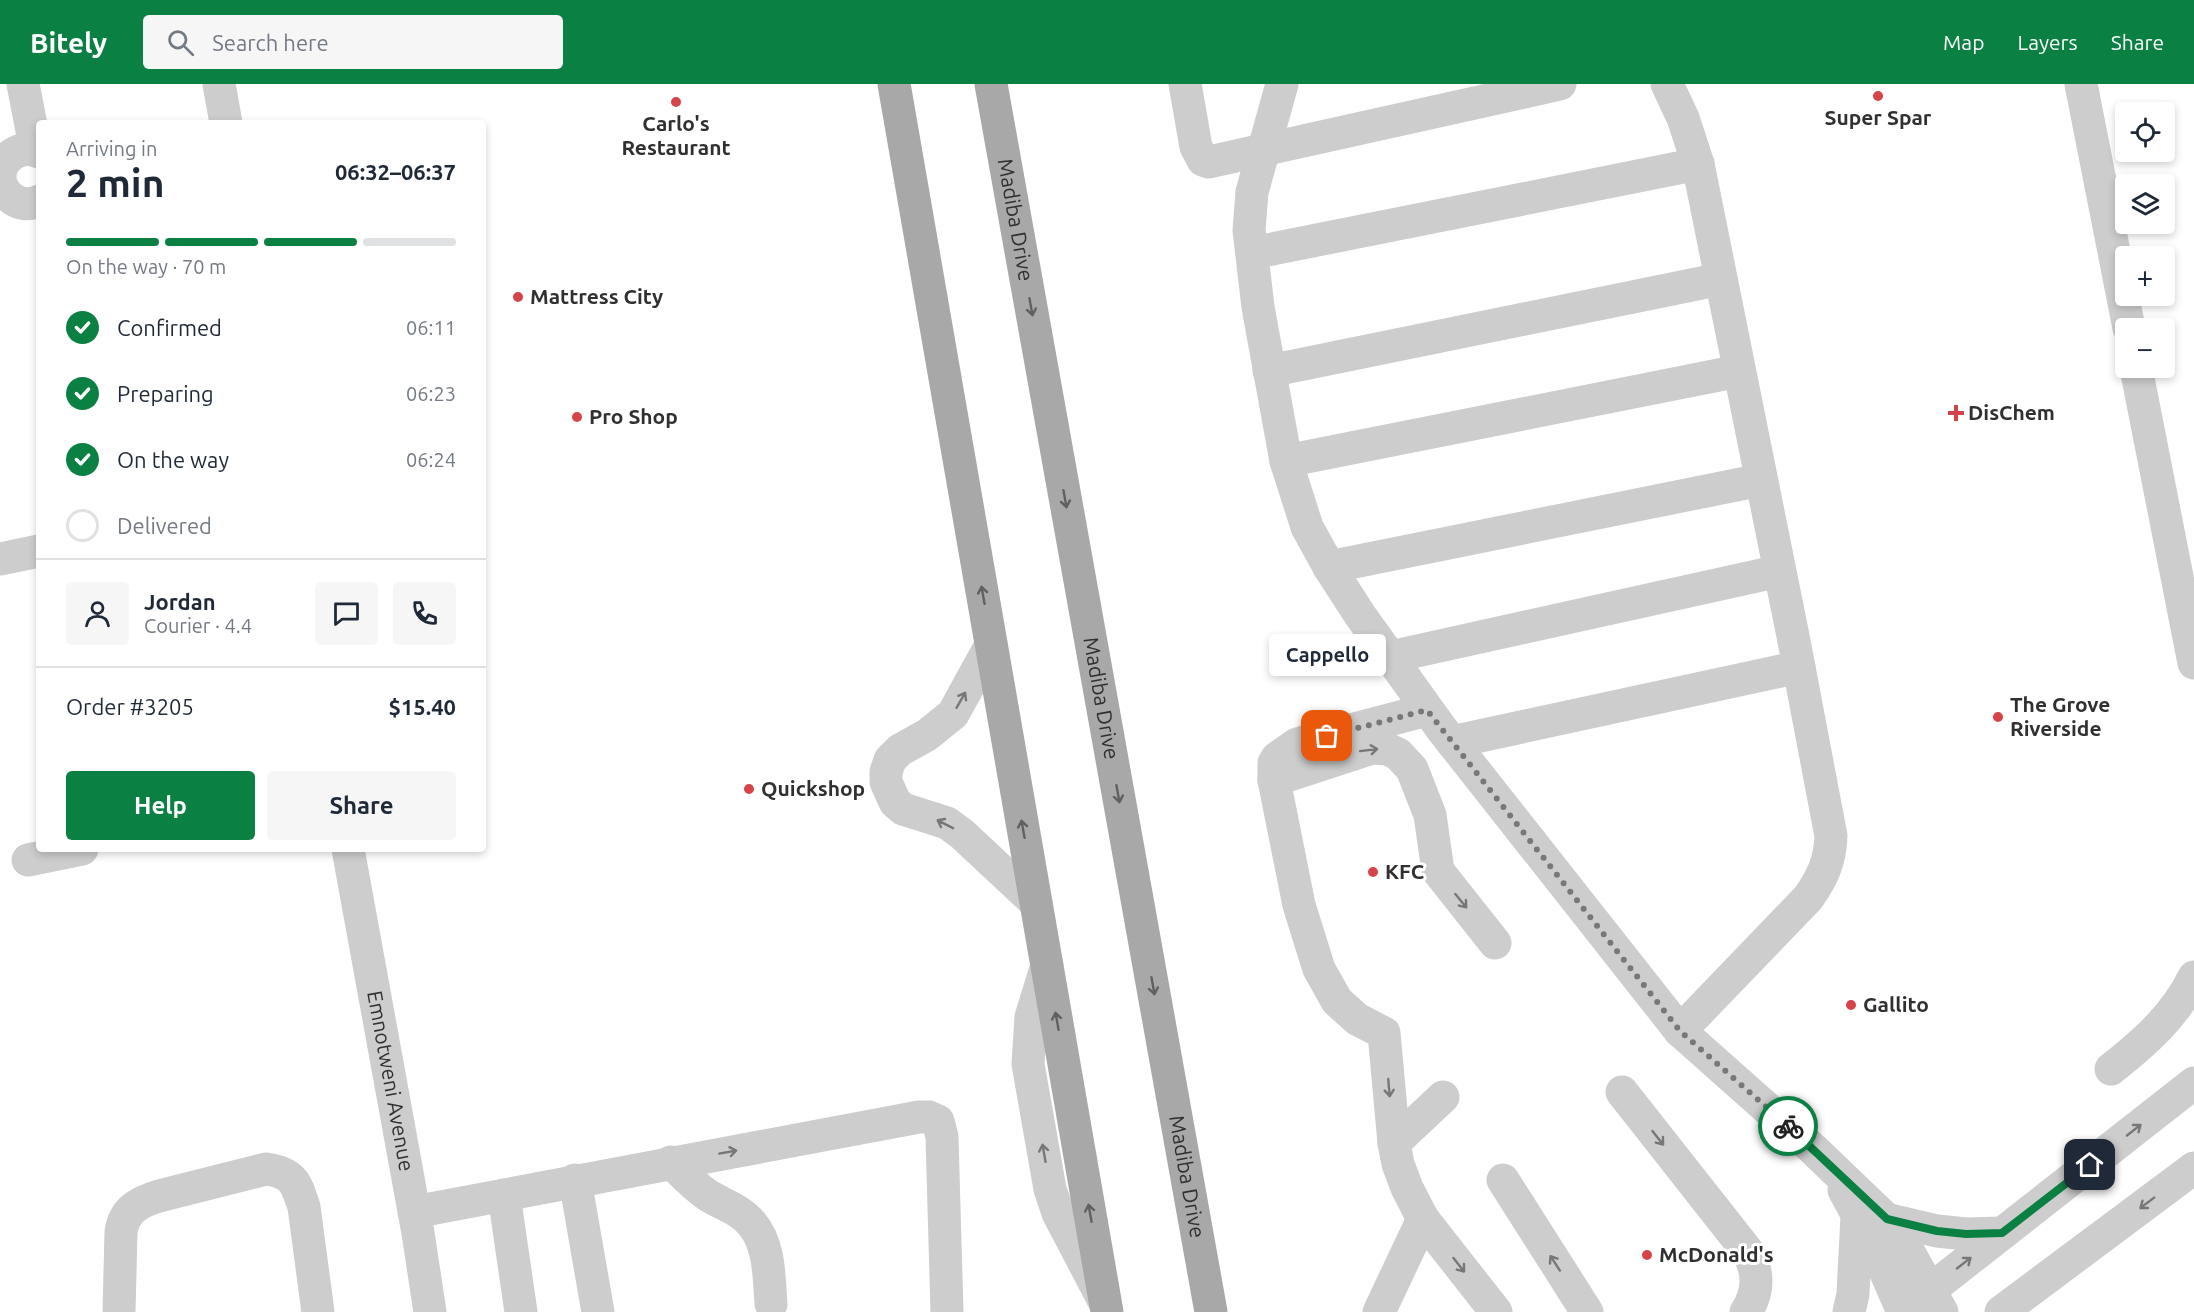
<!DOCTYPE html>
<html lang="en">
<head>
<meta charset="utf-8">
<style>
	:root { --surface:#fff; --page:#f6f6f7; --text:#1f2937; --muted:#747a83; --line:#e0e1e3; --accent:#0b8043 }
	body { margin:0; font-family:Ubuntu,sans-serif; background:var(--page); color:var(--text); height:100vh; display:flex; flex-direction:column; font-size:22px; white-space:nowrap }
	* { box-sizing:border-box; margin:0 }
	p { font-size:20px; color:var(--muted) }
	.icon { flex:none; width:33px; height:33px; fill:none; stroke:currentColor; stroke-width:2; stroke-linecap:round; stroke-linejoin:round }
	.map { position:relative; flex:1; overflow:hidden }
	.sheet { position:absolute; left:36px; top:36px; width:450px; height:732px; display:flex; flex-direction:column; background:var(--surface); border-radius:6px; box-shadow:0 3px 9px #0003 }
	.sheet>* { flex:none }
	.tools { position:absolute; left:2115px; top:18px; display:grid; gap:12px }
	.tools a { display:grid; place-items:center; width:60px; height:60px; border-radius:6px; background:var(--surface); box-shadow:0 3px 9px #0003; font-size:30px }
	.pin { position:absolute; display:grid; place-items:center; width:51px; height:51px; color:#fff; margin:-26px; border-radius:12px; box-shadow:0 3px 9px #0006 }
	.courier { position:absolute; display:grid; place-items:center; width:60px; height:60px; margin:-30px; border:4px solid #0b8043; border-radius:50%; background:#fff; color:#222; box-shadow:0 2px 8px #0007 }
	.bubble { position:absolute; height:42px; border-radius:6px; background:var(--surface); box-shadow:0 3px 9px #0003; font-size:20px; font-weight:700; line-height:42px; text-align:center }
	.summary em { font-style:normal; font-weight:700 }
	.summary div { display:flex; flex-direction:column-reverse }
	.summary { display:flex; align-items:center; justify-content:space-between; height:102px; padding:0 30px }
	h1 { font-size:39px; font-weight:700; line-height:45px }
	.bar { display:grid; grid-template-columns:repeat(4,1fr); gap:9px 6px; align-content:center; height:72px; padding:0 30px }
	.bar i { height:8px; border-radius:4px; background:var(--line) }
	.bar .on { background:var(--accent) }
	.bar p { grid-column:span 4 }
	.line { display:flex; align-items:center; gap:15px; padding:0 30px; border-top:2px solid var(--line) }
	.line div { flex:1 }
	.round { display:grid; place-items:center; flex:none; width:63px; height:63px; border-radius:6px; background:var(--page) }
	ol { padding:0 30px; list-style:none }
	li { display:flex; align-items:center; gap:18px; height:66px }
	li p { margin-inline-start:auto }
	li .icon { padding:6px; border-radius:50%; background:var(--accent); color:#fff; stroke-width:4 }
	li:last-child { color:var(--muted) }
	li i { width:33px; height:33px; border:3px solid var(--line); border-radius:50% }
	.action { display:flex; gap:12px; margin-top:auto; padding:12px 30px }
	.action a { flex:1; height:69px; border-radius:6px; background:var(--accent); color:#fff; font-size:24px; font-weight:700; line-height:69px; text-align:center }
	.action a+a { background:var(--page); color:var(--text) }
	header { display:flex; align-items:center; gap:36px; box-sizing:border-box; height:84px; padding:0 30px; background:var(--accent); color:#fff }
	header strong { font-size:28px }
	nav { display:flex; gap:33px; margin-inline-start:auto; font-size:21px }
	.search { width:420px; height:54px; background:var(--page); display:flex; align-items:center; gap:15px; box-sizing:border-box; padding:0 21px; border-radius:6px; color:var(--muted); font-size:22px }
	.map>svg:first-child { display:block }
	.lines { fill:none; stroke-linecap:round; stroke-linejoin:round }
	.minor { stroke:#cdcdcd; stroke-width:33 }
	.major { stroke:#a8a8a8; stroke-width:33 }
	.oneway { stroke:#606060 }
	.oneway2 { stroke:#777 }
	.done { stroke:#787878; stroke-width:6; stroke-dasharray:0 10.8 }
	.route { stroke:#0b8043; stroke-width:8 }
	.poi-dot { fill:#d64449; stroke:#fff; stroke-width:2 }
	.labels { text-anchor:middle; stroke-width:6; stroke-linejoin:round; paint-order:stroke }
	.poi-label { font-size:21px; font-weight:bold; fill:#303030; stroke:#fff; text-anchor:start }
	.street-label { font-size:21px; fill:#303030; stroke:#fff }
</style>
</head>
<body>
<header>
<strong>Bitely</strong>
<div class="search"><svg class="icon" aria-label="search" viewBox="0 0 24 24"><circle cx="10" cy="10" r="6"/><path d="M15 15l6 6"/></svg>Search here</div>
<nav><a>Map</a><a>Layers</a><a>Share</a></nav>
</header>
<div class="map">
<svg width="2194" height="1228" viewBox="0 0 2194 1228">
	<rect width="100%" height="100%" fill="#fff"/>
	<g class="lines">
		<g class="minor">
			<polyline points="23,0 36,67"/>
			<polyline points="219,0 226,39"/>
			<polyline points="1185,0 1196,63 1203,76 1209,78 1560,0"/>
			<polyline points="1282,0 1252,108 1249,146 1258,223 1286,377 1307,443 1329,483 1360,531 1441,644 1680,947 1813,1065 1886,1135 1901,1154 1942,1228"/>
			<path d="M1667 0 1683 34 1698 80 1793 552 1831 752C1830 777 1823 793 1808 814L1680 947"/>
			<polyline points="2081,0 2129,244"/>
			<path d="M0 92C1 73 21 60 39 68"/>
			<path d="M0 97C5 114 21 125 39 117"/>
			<polyline points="1252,169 1698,80"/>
			<polyline points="2136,284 2194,579"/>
			<polyline points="1269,287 1721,195"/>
			<polyline points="1286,377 1739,287"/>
			<polyline points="0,475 39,467"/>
			<polyline points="1329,483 1761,396"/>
			<polyline points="991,561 953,630 927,651 900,666 890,676 886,688 886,698 895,718 903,725 947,739 962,750 1036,819"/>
			<polyline points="1390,573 1779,487"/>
			<polyline points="1427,626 1297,660 1277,674 1274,679 1274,696 1299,821 1319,885 1337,917 1357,935 1384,949 1394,1059 1398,1080 1407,1104 1423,1135 1496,1228"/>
			<polyline points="1452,658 1799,583"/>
			<polyline points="1274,696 1372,664 1387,665 1398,670 1412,685 1430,731 1438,787 1495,859"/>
			<path id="s1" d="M348 765 418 1149 430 1228"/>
			<polyline points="28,776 82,765"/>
			<polyline points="1047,881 1031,933 1028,980 1050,1105 1058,1129 1103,1215"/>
			<path d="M2111 985C2144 959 2175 932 2194 893"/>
			<path d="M1622 1008 1748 1168C1759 1189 1759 1208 1746 1228"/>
			<polyline points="1394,1059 1443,1013"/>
			<path d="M671 1078C683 1090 695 1103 709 1112 724 1121 741 1126 752 1140 770 1161 769 1194 771 1220"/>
			<polyline points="575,1096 598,1228"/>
			<polyline points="1503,1096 1587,1228"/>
			<polyline points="1844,1106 1876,1166 1903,1228"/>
			<polyline points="504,1111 521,1228"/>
			<polyline points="414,1128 919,1033 929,1033 938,1037 942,1053 947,1228"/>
			<polyline points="1886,1135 1937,1147 1966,1150 2002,1149"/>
			<path d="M119 1228 121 1148C124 1126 139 1118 159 1112L266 1085C294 1089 296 1099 304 1123L318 1228"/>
			<polyline points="1379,1228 1423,1135"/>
			<polyline points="1849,1228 1853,1210 1857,1132"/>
			<polyline points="1902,1228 2194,999"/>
			<polyline points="2001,1228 2194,1084"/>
		</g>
		<g class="major">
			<polyline points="894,0 1107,1228"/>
			<path id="s2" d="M991 0 1211 1228"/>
		</g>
	</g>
	<defs><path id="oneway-shaft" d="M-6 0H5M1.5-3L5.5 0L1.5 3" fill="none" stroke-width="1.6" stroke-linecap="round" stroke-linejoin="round" transform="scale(1.5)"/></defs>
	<g class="oneway">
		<use href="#oneway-shaft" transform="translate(1031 223) rotate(80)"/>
		<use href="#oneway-shaft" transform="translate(1065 415) rotate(80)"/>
		<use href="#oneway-shaft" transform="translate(983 511) rotate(-100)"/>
		<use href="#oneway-shaft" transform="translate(1118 710) rotate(80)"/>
		<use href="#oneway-shaft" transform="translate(1023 745) rotate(-100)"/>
		<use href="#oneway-shaft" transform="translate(1153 902) rotate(80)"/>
		<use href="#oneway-shaft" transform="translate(1057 937) rotate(-100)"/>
		<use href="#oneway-shaft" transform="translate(1090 1129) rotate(-100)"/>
	</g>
	<g class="oneway2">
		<use href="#oneway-shaft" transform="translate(961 616) rotate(-60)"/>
		<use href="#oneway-shaft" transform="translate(1369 666) rotate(-7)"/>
		<use href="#oneway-shaft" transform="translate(945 740) rotate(-153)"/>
		<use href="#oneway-shaft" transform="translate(1461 817) rotate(51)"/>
		<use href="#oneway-shaft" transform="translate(1389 1004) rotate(85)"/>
		<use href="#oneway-shaft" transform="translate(2134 1046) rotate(-38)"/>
		<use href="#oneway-shaft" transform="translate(1658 1054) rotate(52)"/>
		<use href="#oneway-shaft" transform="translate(728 1068) rotate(-10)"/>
		<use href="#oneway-shaft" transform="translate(1044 1069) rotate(-100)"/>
		<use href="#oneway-shaft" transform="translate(2147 1119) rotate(143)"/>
		<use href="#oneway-shaft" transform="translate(1555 1179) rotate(-123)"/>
		<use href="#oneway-shaft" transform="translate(1964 1179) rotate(-38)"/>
		<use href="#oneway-shaft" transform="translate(1459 1181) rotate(52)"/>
	</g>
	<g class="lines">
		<polyline class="done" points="1327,652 1427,626 1680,947 1788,1042"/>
		<polyline class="route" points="1788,1042 1887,1135 1937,1147 1966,1150 2002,1149 2090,1081"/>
	</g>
	<g class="poi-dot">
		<circle cx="1878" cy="12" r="6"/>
		<circle cx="676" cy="18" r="6"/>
		<circle cx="518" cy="213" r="6"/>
		<path d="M1953 320h6v6h6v6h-6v6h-6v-6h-6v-6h6z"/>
		<circle cx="577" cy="333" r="6"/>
		<circle cx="1998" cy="633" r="6"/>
		<circle cx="749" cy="705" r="6"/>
		<circle cx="1373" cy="788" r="6"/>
		<circle cx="1851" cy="921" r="6"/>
		<circle cx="1647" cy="1171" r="6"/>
	</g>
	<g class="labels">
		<g class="poi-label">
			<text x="1878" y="41" text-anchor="middle">Super Spar</text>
			<text x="676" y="47" text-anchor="middle">Carlo's<tspan x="676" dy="24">Restaurant</tspan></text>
			<text x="530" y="220">Mattress City</text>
			<text x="1968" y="336">DisChem</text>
			<text x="589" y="340">Pro Shop</text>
			<text x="2010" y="628">The Grove<tspan x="2010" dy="24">Riverside</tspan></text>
			<text x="761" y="712">Quickshop</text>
			<text x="1385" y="795">KFC</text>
			<text x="1863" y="928">Gallito</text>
			<text x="1659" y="1178">McDonald's</text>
		</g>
		<g class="street-label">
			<text dy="7" stroke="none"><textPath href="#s2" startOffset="138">Madiba Drive</textPath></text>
			<text dy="7" stroke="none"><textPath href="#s2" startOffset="624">Madiba Drive</textPath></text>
			<text dy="7" stroke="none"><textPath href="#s1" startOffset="236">Emnotweni Avenue</textPath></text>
			<text dy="7" stroke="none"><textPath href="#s2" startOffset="1110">Madiba Drive</textPath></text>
		</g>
	</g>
</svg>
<div class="tools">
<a><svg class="icon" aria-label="locate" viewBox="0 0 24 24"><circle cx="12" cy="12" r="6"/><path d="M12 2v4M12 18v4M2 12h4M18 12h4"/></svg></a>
<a><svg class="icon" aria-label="layers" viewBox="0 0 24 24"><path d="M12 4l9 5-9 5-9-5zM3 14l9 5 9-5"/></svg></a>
<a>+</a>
<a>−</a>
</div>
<div class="pin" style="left:1327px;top:652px;background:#ea580c"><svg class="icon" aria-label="bag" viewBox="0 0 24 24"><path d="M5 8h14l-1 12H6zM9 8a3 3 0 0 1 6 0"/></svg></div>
<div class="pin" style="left:2090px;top:1081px;background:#1f2937"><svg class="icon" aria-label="home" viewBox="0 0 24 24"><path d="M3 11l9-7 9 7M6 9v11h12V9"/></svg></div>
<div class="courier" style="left:1788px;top:1042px"><svg class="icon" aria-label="bike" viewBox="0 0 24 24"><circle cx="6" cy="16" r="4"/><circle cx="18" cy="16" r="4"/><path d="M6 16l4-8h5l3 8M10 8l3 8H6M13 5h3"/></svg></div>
<div class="bubble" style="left:1269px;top:550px;width:117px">Cappello</div>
<section class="sheet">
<div class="summary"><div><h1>2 min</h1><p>Arriving in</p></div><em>06:32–06:37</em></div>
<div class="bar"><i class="on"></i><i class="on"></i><i class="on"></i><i></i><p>On the way · 70 m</p></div>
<ol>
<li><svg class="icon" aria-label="check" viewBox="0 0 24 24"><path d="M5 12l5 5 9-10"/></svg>Confirmed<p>06:11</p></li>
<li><svg class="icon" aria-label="check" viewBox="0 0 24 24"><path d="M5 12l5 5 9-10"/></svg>Preparing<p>06:23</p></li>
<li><svg class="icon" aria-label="check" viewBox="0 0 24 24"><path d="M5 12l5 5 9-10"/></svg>On the way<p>06:24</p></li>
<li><i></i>Delivered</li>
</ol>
<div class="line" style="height:108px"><a class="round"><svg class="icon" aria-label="person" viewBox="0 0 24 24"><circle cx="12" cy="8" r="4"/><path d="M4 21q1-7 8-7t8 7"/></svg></a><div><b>Jordan</b><p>Courier · 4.4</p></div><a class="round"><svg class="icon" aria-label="chat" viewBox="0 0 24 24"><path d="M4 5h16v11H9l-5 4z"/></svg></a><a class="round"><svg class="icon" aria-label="phone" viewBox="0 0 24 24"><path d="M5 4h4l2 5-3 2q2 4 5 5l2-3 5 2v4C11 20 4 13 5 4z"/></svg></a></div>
<div class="line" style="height:78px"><div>Order #3205</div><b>$15.40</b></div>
<div class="action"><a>Help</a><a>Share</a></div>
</section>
</div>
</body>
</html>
